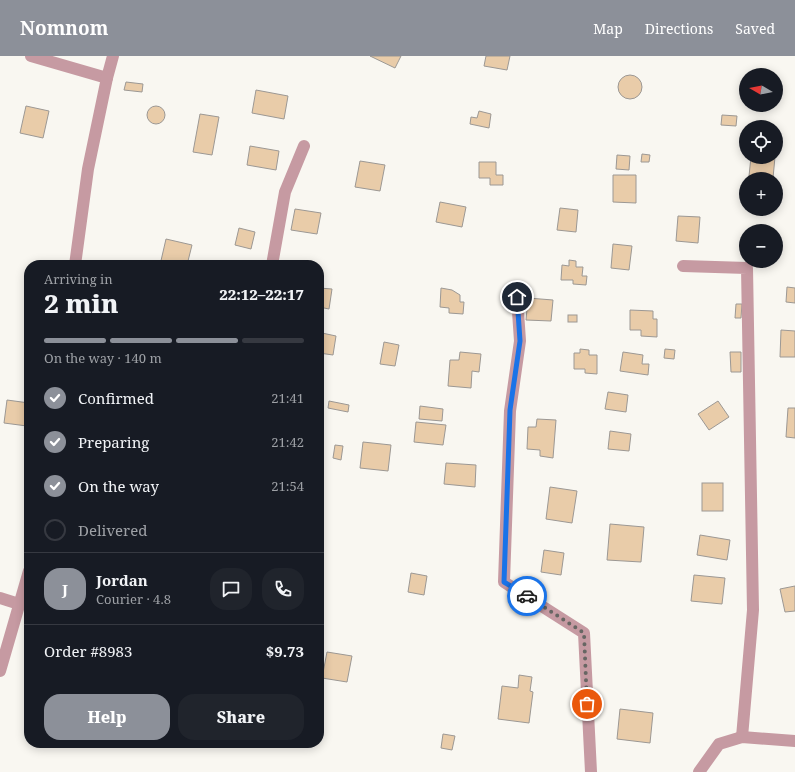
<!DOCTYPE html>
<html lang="en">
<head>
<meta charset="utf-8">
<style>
	:root { --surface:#171b24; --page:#20242c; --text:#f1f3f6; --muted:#9ea1a6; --line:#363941; --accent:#8c9099 }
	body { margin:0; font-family:"Noto Serif",serif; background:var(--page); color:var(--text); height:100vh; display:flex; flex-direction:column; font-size:15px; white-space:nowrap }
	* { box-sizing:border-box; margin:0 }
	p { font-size:13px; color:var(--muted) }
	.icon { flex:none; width:22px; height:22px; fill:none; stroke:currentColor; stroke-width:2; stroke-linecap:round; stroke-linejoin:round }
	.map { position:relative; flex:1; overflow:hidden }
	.panel { position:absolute; left:24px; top:204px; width:300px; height:488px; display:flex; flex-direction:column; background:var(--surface); border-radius:16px; box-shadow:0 2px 10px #0003 }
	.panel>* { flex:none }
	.needle { width:26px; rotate:279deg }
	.tools { position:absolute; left:739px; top:12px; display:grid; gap:8px }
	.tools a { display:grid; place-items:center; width:44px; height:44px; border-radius:50%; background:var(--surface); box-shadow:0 2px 10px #0003; font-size:20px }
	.pin { position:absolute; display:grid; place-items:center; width:34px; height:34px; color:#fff; margin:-17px; border:2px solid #fff; border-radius:50%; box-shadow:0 1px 4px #0007 }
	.courier { position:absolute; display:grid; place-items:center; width:40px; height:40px; margin:-20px; border:3px solid #1a73e8; border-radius:50%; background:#fff; color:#222; box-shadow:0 1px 5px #0007 }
	.headline em { font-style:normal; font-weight:800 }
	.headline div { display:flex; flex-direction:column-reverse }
	.headline { display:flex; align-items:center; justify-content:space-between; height:68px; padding:0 20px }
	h1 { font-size:26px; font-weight:800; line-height:30px }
	.bar { display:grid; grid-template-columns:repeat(4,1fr); gap:6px 4px; align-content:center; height:48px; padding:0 20px }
	.bar i { height:5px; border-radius:3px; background:var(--line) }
	.bar .on { background:var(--accent) }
	.bar p { grid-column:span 4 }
	.line { display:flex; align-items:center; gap:10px; padding:0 20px; border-top:1px solid var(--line) }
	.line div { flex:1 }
	.round { display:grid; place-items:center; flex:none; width:42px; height:42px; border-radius:16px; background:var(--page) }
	ol { padding:0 20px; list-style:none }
	li { display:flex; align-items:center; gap:12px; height:44px }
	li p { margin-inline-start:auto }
	li .icon { padding:4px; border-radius:50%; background:var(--accent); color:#fff; stroke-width:4 }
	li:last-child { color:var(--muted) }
	li i { width:22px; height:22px; border:2px solid var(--line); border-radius:50% }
	.button { display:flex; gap:8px; margin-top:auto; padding:8px 20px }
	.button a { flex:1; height:46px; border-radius:16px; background:var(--accent); color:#fff; font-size:16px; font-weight:800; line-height:46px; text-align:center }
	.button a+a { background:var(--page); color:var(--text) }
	header { display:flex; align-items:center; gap:24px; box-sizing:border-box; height:56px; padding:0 20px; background:var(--accent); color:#fff }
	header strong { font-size:19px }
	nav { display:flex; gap:22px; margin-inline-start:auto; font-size:14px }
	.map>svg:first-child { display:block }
	.building { fill:#e9cca9; stroke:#9c9894 }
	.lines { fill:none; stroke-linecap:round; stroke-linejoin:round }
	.minor { stroke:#c69aa2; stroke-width:12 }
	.done { stroke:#676663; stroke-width:4; stroke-dasharray:0 7.2 }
	.route { stroke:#1a73e8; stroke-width:5 }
</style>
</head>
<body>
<header>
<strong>Nomnom</strong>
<nav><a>Map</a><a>Directions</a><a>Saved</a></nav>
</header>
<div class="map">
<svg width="795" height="716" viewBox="0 0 795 716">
	<rect width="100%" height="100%" fill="#f9f7f1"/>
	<g class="building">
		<polygon points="370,0 401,0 395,12"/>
		<polygon points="486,0 510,0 507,14 484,10"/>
		<circle cx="630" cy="31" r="12"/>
		<polygon points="126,26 143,28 142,36 124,34"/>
		<polygon points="256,34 288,40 284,63 252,57"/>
		<polygon points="26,50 49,55 43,82 20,77"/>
		<circle cx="156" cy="59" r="9"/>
		<polygon points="479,55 491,58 489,72 470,68 471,61 477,62"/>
		<polygon points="200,58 219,61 212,99 193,96"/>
		<polygon points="722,59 737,60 736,70 721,69"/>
		<polygon points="250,90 279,95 276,114 247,109"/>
		<polygon points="642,98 650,99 649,106 641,106"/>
		<polygon points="617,99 630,100 629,114 616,113"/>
		<polygon points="751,101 775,101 773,122 749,120"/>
		<polygon points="360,105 385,109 380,135 355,131"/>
		<polygon points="479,106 496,106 496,119 503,119 503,129 490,129 490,122 479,122"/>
		<polygon points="613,119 636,119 636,147 613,146"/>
		<polygon points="440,146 466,151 462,171 436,166"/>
		<polygon points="560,152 578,154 576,176 557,174"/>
		<polygon points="295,153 321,157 317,178 291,174"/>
		<polygon points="678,160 700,161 698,187 676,185"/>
		<polygon points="239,172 255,176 251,193 235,189"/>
		<polygon points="166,183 192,189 187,209 160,209"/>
		<polygon points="613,188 632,190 629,214 611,212"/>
		<polygon points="569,204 576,205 576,211 583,211 582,220 587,220 586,229 573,228 573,224 561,224 562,209 569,210"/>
		<polygon points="787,231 795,232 795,247 786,246"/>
		<polygon points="319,232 332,233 329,253 319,251"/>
		<polygon points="441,232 452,234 460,239 460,246 464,246 463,258 449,257 449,252 440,251"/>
		<polygon points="528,242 553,244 551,265 526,264"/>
		<polygon points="736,248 742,248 741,262 735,262"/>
		<polygon points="630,254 653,255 653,263 657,263 657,281 641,280 641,274 630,274"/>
		<rect x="568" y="259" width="9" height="7"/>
		<polygon points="781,274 795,275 795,301 780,301"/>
		<polygon points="322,277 336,280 333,299 319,297"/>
		<polygon points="384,286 399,289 395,310 380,308"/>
		<polygon points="580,293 589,294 589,299 597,299 597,318 585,317 585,313 574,313 574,297 580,297"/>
		<polygon points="665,293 675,294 674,303 664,302"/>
		<polygon points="460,296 481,298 479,316 472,315 471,332 448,330 450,304 459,304"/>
		<polygon points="623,296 643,299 642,308 649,308 648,319 620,315"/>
		<polygon points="730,296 741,296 741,316 731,316"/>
		<polygon points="608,336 628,339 626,356 605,353"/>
		<polygon points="7,344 29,347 29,355 27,370 4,367"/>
		<polygon points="329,345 349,349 348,356 328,352"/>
		<polygon points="718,345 729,361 709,374 698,358"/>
		<polygon points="420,350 443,353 442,365 419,363"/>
		<polygon points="788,352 795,352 795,382 786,381"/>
		<polygon points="537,363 556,364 553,402 540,400 540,394 527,393 528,371 536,371"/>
		<polygon points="416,366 446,369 443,389 414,386"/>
		<polygon points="610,375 631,378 629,395 608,393"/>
		<polygon points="363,386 391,389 388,415 360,412"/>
		<polygon points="335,389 343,390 341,404 333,402"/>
		<polygon points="446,407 476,409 475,431 444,428"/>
		<rect x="702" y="427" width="21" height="28"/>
		<polygon points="550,431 577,435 572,467 546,463"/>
		<polygon points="610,468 644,471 641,506 607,504"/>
		<polygon points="700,479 730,484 727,504 697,499"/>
		<polygon points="544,494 564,497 561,519 541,516"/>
		<polygon points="411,517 427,520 424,539 408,536"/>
		<polygon points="694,519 725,522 722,548 691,545"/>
		<polygon points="795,530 795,555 785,556 780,533"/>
		<polygon points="327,596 352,600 347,626 322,622"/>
		<polygon points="519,619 532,621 530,635 533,636 529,667 498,663 502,630 518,632"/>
		<polygon points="620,653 653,657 650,687 617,683"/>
		<polygon points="443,678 455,680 452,694 441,692"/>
	</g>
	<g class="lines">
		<g class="minor">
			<polyline points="31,0 107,22"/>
			<polyline points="75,209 88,113 107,22 113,0"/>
			<polyline points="272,209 285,136 304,90"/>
			<polyline points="683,210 747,212 753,554 742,681"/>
			<polyline points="517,241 520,285 510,355 504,526 584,577 591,716"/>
			<polyline points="0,542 19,548"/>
			<polyline points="0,615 29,515"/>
			<polyline points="699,716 719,688 742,681 795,685"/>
		</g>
	</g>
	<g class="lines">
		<polyline class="done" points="527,540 584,577 587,648"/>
		<polyline class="route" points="517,241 520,285 510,354 504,526 527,540"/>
	</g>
</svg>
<div class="tools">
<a><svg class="needle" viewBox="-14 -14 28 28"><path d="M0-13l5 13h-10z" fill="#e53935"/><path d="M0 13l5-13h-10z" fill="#9ea1a6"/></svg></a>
<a><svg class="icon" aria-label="locate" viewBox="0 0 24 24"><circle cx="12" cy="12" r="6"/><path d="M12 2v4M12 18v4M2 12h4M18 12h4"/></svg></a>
<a>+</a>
<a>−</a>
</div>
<div class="pin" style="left:587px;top:648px;background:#ea580c"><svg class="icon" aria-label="bag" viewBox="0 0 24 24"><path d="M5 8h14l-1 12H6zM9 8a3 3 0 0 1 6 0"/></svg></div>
<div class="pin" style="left:517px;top:241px;background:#1f2937"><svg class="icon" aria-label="home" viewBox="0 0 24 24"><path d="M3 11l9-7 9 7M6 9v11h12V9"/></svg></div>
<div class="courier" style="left:527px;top:540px"><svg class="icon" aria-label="car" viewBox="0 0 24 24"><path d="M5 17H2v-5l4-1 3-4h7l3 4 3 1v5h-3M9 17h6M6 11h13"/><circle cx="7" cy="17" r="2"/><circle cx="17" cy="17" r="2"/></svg></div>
<section class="panel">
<div class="headline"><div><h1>2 min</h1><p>Arriving in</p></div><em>22:12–22:17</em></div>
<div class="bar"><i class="on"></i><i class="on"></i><i class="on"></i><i></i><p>On the way · 140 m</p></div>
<ol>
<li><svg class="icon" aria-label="check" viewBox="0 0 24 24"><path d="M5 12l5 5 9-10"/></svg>Confirmed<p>21:41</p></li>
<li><svg class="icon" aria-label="check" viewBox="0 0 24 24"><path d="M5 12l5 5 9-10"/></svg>Preparing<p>21:42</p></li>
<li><svg class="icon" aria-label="check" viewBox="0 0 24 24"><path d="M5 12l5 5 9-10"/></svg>On the way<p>21:54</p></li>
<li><i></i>Delivered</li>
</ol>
<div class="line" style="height:72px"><b class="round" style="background:var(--accent);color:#fff">J</b><div><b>Jordan</b><p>Courier · 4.8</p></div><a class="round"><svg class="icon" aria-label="chat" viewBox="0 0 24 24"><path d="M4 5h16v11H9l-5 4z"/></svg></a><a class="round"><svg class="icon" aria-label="phone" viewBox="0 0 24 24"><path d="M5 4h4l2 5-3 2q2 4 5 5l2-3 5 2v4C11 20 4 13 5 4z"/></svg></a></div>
<div class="line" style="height:52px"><div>Order #8983</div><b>$9.73</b></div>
<div class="button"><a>Help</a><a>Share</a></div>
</section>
</div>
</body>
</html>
